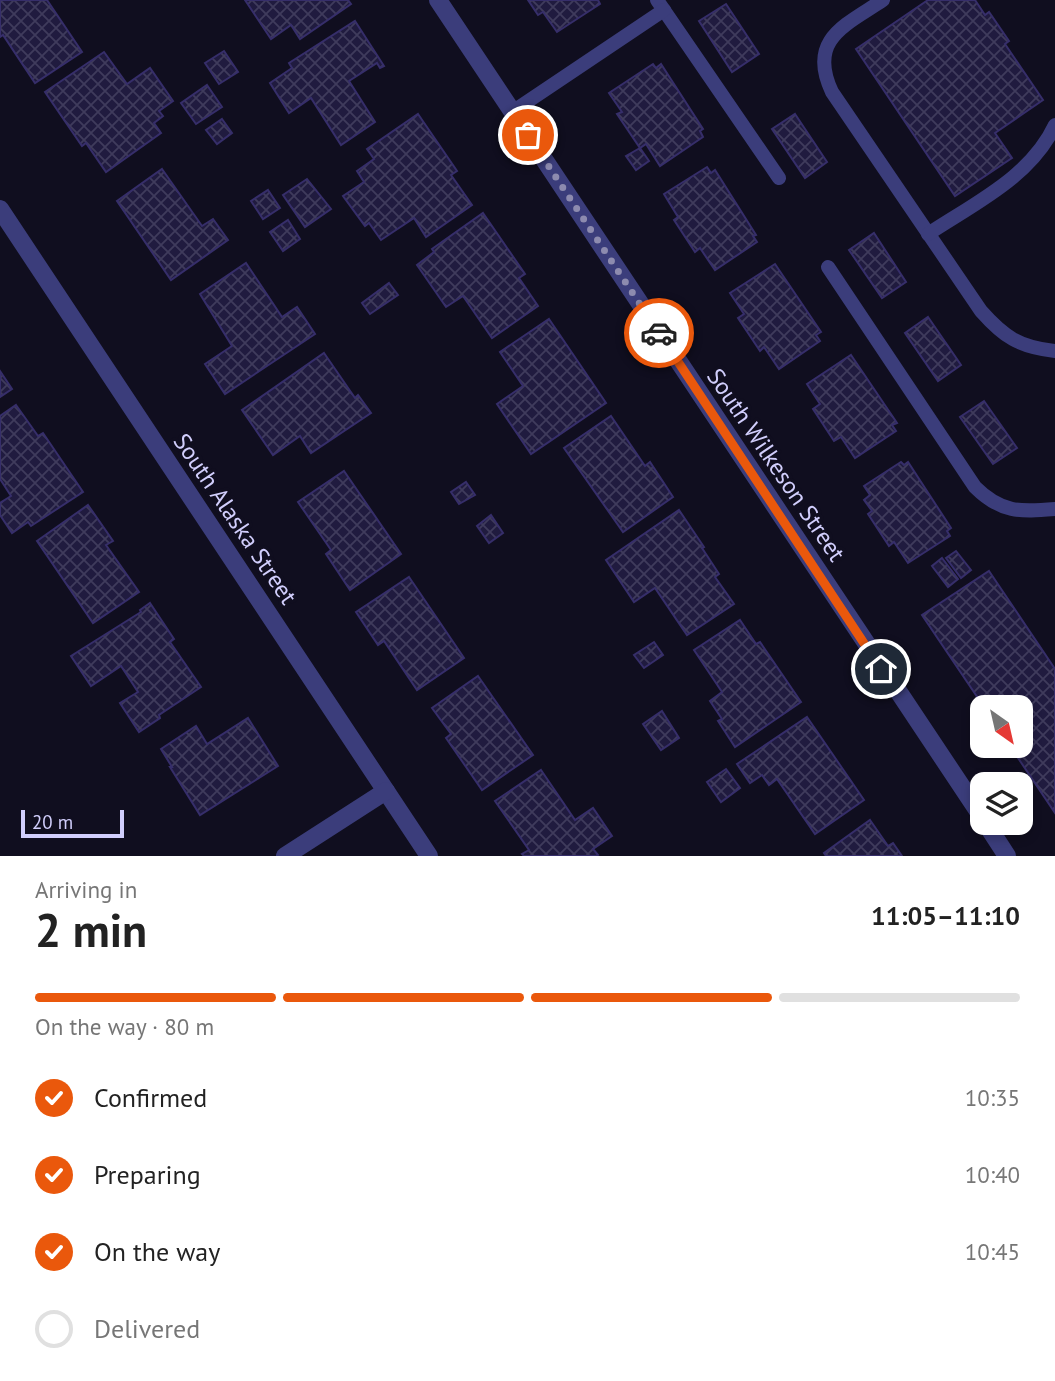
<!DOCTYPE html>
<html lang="en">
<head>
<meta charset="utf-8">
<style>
	:root { --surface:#fff; --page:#f2f2f2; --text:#222; --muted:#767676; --line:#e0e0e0; --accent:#ea580c }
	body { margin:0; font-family:"PT Sans",sans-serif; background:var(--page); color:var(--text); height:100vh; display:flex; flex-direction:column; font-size:26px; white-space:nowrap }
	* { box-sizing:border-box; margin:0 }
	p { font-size:23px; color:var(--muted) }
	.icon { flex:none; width:38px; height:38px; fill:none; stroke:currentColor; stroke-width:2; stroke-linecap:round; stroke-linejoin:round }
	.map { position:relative; height:856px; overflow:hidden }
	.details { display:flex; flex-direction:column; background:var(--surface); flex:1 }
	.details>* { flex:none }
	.needle { width:46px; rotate:146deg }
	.controls { position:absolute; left:970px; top:695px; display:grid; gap:14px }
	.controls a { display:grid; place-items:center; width:63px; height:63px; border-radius:14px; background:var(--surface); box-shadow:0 4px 10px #0003; font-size:35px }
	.scale { position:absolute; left:21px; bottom:18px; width:103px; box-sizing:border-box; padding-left:7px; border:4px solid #d1cefc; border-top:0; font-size:19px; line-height:24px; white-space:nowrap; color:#d1cefc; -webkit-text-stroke:5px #100e1f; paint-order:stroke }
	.pin { position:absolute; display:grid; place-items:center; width:60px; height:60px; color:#fff; margin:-30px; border:4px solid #fff; border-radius:50%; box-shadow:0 2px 7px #0007 }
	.courier { position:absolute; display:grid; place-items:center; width:70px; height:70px; margin:-35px; border:5px solid #ea580c; border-radius:50%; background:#fff; color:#222; box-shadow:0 2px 9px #0007 }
	.overview em { font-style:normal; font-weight:700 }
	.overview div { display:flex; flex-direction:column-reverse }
	.overview { display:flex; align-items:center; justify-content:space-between; height:119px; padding:0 35px }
	h1 { font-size:46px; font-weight:700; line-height:52px }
	.bar { display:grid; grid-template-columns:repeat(4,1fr); gap:10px 7px; align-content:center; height:84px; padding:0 35px }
	.bar i { height:9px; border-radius:5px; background:var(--line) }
	.bar .on { background:var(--accent) }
	.bar p { grid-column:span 4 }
	ol { padding:0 35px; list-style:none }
	li { display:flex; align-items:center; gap:21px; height:77px }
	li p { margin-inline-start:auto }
	li .icon { padding:7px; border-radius:50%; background:var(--accent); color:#fff; stroke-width:4 }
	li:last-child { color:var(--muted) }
	li i { width:38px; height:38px; border:4px solid var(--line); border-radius:50% }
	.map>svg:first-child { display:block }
	.building { fill:url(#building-cross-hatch); stroke:#362e6a; stroke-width:2 }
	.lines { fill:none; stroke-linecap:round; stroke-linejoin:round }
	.lane { stroke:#3b3d7b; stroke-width:14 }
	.street { stroke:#3b3d7b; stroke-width:18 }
	.done { stroke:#8d8baf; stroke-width:7; stroke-dasharray:0 12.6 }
	.route { stroke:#ea580c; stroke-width:9 }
	.labels { text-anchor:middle; stroke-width:7; stroke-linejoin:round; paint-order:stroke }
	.street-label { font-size:24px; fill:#d1cefc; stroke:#100e1f }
</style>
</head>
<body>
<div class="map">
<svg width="1055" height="856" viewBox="0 0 1055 856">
	<defs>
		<pattern id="building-cross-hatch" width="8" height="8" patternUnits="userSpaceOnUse" patternTransform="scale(1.75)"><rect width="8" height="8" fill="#201b3f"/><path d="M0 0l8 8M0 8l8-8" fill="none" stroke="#3f3b5c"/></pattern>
	</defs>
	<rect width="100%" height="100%" fill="#100e1f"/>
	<g class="building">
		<polygon points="0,0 47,0 82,52 35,83 3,35 0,37"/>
		<polygon points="245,0 348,0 351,4 300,39 291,25 271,39"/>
		<polygon points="528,0 598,0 600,4 557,32 543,12 538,15"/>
		<polygon points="928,0 975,0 985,15 989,12 1009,41 1005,44 1043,100 995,133 1012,158 955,196 856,49"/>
		<polygon points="726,4 759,54 732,72 699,21"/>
		<polygon points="355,21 384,66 380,68 377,63 349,81 375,122 341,145 311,98 289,113 270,83 292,68 289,63"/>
		<polygon points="224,51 238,72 219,84 205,63"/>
		<polygon points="104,52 127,84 150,68 173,101 159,111 163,116 154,123 161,133 106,172 86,143 82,146 45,92"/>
		<polygon points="653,64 656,68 661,64 703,129 700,131 703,137 660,166 646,144 640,148 617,114 622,112 609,93"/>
		<polygon points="207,85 222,107 196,124 181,103"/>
		<polygon points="418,114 457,171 451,175 472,205 426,237 414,218 381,240 369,223 365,226 343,196 364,182 357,171 374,159 367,149"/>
		<polygon points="795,114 827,162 805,178 772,129"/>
		<polygon points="222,119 232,133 217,144 206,130"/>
		<polygon points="640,148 649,161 636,170 626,156"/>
		<polygon points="707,167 711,173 715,170 756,235 753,236 757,242 715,270 700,248 695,252 674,220 678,217 664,194"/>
		<polygon points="162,169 202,226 213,219 228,240 171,280 117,201"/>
		<polygon points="307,179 331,209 305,227 283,195"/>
		<polygon points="268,190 280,208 263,219 251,201"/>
		<polygon points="483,213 525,274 519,278 538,306 492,338 463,296 446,307 417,265 434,252 432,249"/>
		<polygon points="288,220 300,239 283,251 270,232"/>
		<polygon points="874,233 906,282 882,298 849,250"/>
		<polygon points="246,263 282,317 297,307 315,334 225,394 205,364 232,346 200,294"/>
		<polygon points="775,264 821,332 816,335 820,341 779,369 764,347 760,351 738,318 744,314 730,293"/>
		<polygon points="389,283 398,295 370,314 362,303"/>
		<polygon points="928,317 961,365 938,381 905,333"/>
		<polygon points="549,319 606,403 531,454 497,404 523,386 500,352"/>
		<polygon points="324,353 355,398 358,395 371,413 311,453 300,436 273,455 242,410"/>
		<polygon points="851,355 897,423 892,425 896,431 855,458 841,437 834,441 813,409 820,404 807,384"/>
		<polygon points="0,371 12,389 0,397"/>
		<polygon points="984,401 1017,448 993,464 960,417"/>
		<polygon points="16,405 38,436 43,433 83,492 31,526 28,522 12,533 0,515 0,503 11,496 0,479 0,416"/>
		<polygon points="611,416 645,466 650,462 673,497 623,532 564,448"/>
		<polygon points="901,462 904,465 908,462 951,528 947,531 950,536 908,563 894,542 889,546 868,514 872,511 864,500 870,495 864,486"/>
		<polygon points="344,471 401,554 350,590 326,554 331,550 298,502"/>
		<polygon points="466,482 475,495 459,504 451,492"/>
		<polygon points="88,505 113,541 106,545 139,592 93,623 37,541"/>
		<polygon points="679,510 704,547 702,548 719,574 715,577 734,604 687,635 655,588 634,602 606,560"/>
		<polygon points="491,515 503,533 489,543 477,526"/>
		<polygon points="956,551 971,570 961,578 946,558"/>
		<polygon points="942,558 958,579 948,587 932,566"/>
		<polygon points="989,571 1055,669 1055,813 1010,746 1020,746 1020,707 984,707 922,615"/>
		<polygon points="409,577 464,658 417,690 384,641 378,645 356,612"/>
		<polygon points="150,603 174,639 170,642 201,687 159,715 160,718 139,732 120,703 138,692 121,666 91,686 71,656 141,612 140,610"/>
		<polygon points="740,620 756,644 760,642 801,702 735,747 718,721 722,719 710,701 722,692 694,650"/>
		<polygon points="654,642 663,655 644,668 634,655"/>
		<polygon points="478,676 533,755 482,790 446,738 451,734 432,708"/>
		<polygon points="662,711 679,738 661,750 643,724"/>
		<polygon points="807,717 864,800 815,834 777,779 769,785 762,775 750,783 737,764"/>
		<polygon points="248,718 278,766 200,815 170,767 172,767 161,749 196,726 207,744"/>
		<polygon points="726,769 740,788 721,802 707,782"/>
		<polygon points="541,770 575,820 593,808 612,836 593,849 598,855 596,856 524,856 522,854 529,850 495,801"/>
		<polygon points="870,820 888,846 893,843 902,856 826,856 824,853"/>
	</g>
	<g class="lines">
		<g class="lane">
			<polyline points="657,0 779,178"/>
			<path d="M883 0C846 25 807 39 832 92L981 311C1004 337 1019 347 1055 351"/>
			<polyline points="512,112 664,10"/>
			<path d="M928 234C973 204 1031 177 1055 125"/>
			<path d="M828 267 975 487C1001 513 1020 512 1055 509"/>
		</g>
		<g class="street">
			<polyline points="438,0 982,817"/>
			<polyline points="0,209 429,856"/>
			<polyline points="985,822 1007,856"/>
			<polyline points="285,856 386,791"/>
		</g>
	</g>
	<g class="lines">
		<polyline class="done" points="528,135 659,333"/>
		<polyline class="route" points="659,333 881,669"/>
	</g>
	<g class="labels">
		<g class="street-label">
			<text transform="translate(776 465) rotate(56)" y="8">South Wilkeson Street</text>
			<text transform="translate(235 519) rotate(56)" y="8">South Alaska Street</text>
		</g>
	</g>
</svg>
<div class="controls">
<a><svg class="needle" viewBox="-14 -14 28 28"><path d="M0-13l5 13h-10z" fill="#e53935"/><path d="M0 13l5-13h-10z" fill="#767676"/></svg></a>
<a><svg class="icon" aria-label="layers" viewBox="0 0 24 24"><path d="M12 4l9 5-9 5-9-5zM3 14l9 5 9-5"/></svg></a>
</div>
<div class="scale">20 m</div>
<div class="pin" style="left:528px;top:135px;background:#ea580c"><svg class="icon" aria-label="bag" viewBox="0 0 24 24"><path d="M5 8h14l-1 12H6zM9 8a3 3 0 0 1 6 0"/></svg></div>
<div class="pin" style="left:881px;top:669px;background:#1f2937"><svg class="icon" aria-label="home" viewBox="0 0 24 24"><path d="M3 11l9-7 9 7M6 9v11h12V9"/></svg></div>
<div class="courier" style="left:659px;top:333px"><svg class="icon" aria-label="car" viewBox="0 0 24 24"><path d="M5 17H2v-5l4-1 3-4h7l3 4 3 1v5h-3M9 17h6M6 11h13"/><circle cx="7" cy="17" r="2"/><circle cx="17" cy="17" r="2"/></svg></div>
</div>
<section class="details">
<div class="overview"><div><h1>2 min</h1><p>Arriving in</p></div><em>11:05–11:10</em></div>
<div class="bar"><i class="on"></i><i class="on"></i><i class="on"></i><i></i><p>On the way · 80 m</p></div>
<ol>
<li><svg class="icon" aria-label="check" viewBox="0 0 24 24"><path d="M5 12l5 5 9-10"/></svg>Confirmed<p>10:35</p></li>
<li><svg class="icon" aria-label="check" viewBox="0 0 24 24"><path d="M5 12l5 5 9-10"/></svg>Preparing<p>10:40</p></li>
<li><svg class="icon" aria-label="check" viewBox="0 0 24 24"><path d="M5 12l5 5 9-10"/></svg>On the way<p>10:45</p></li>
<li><i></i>Delivered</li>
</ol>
</section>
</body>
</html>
